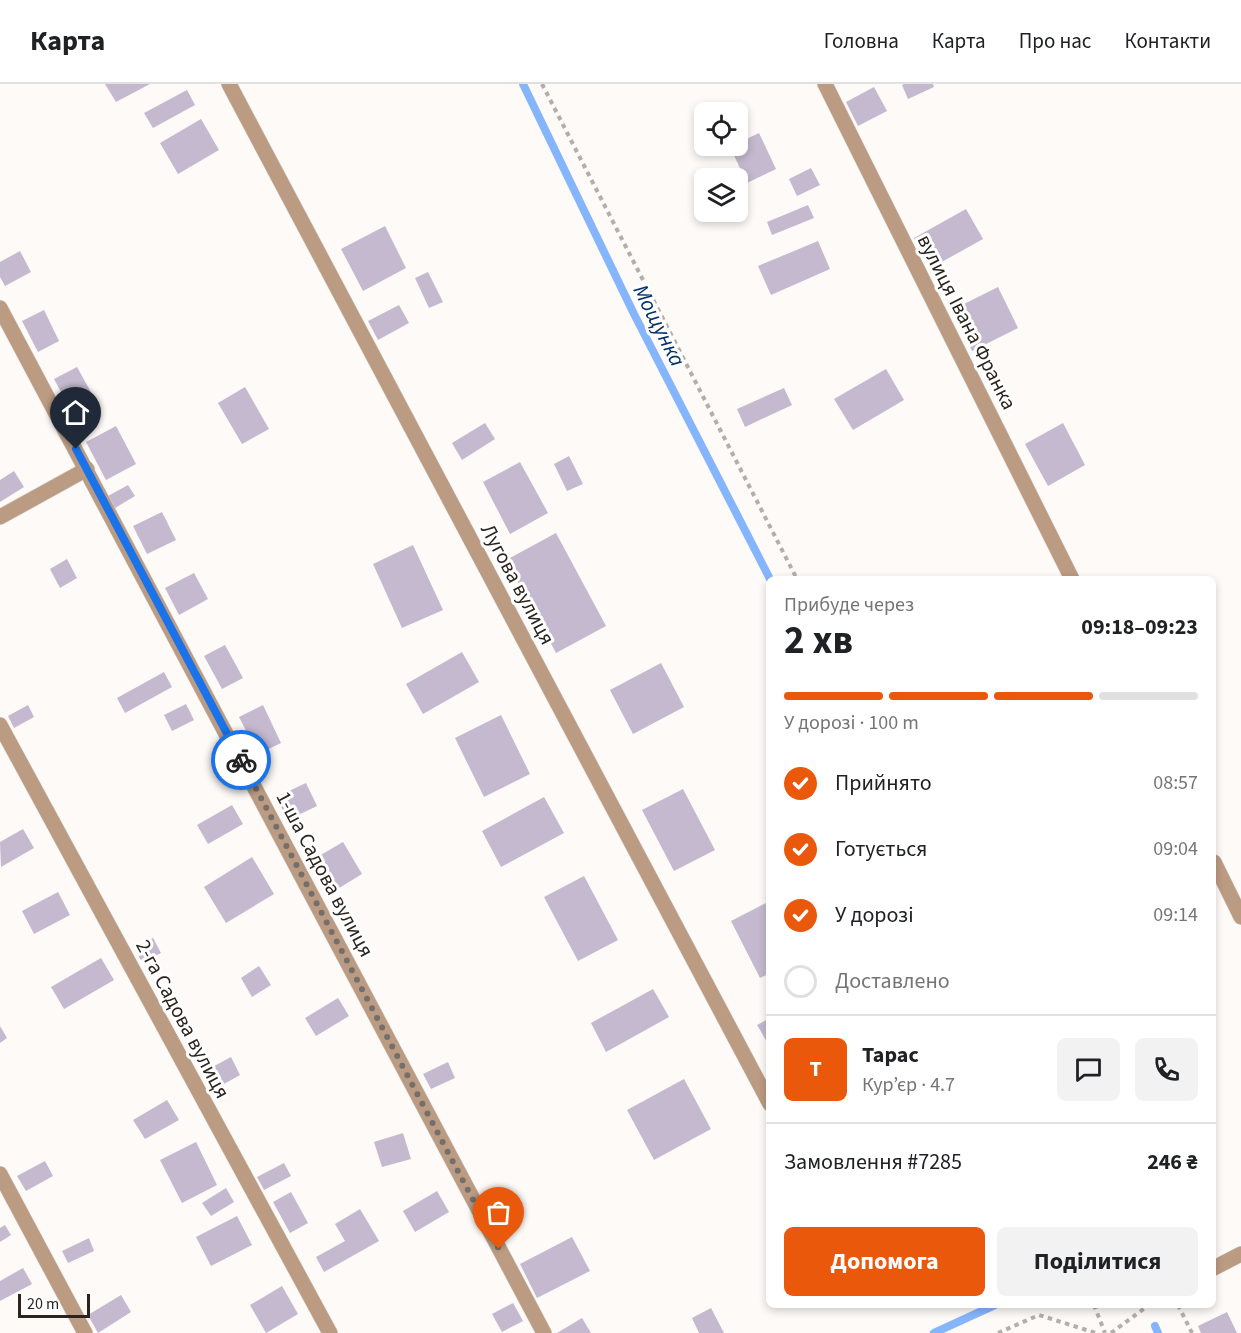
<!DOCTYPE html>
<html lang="uk">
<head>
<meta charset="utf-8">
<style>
	:root { --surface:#fff; --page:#f2f2f2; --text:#202124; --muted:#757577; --line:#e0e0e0; --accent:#ea580c }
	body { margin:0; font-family:"Source Sans 3",sans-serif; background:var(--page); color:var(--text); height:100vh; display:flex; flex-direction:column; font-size:22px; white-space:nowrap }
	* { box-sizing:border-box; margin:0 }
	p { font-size:20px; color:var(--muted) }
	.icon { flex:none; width:33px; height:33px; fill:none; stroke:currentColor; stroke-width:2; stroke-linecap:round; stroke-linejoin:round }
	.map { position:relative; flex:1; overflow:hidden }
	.panel { position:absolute; left:766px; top:492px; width:450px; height:732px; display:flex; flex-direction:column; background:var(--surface); border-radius:9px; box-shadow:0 3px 9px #0003 }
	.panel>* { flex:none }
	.buttons { position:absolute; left:694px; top:18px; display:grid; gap:12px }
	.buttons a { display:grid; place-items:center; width:54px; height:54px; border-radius:9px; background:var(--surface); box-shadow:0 3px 9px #0003; font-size:30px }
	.scale { position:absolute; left:18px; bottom:15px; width:72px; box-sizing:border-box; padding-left:6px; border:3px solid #2a241e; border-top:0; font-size:16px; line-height:21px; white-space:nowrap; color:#2a241e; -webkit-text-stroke:4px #fff; paint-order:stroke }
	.pin { position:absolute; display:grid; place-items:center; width:51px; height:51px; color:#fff; margin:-62px -26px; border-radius:50% 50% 50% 0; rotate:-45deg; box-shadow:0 0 6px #0007 }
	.pin .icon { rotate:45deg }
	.courier { position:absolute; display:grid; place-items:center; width:60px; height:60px; margin:-30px; border:4px solid #1a73e8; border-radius:50%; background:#fff; color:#222; box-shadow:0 2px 8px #0007 }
	.headline em { font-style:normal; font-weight:700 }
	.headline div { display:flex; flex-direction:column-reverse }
	.headline { display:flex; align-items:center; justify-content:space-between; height:102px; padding:0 18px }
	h1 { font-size:39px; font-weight:700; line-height:45px }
	.bar { display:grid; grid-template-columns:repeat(4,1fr); gap:9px 6px; align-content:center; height:72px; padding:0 18px }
	.bar i { height:8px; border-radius:4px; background:var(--line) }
	.bar .on { background:var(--accent) }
	.bar p { grid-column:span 4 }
	.line { display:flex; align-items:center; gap:15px; padding:0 18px; border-top:2px solid var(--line) }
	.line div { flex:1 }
	.round { display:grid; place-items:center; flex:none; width:63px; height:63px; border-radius:9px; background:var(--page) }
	ol { padding:0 18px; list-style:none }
	li { display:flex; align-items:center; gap:18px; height:66px }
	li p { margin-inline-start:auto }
	li .icon { padding:6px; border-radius:50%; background:var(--accent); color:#fff; stroke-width:4 }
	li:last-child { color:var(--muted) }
	li i { width:33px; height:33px; border:3px solid var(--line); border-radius:50% }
	.action { display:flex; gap:12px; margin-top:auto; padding:12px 18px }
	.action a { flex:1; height:69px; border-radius:9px; background:var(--accent); color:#fff; font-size:24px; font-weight:700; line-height:69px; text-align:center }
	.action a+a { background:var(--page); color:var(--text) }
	header { display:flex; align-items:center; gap:36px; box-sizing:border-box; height:84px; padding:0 30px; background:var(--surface); border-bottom:2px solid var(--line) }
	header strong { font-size:28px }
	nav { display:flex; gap:33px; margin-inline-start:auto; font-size:21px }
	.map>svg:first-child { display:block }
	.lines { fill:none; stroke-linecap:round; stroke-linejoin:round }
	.stream { stroke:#85b6fd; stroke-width:8 }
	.building { fill:#c4b9ce }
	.minor-casing { stroke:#d8d3d0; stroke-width:16 }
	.path { stroke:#b3aeaa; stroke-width:4; stroke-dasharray:4.5 4.5; stroke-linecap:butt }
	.minor { stroke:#bc9b83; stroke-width:15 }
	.done { stroke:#746f6a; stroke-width:6; stroke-dasharray:0 10.8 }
	.route { stroke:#1a73e8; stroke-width:8 }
	.labels { text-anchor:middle; stroke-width:6; stroke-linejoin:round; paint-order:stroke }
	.street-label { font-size:21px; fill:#2a241e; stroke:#fff }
	.water-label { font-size:22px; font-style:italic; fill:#01306c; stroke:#fff }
</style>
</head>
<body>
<header>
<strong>Карта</strong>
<nav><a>Головна</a><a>Карта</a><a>Про нас</a><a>Контакти</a></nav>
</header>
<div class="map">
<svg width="1241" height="1249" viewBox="0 0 1241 1249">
	<rect width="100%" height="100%" fill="#fefaf7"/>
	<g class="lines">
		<g class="stream">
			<polyline points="523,0 634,230 770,495"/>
			<polyline points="1155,1242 1158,1249"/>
			<polyline points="934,1249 995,1221"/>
		</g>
	</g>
	<g class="building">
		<polygon points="105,0 150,0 116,18"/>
		<polygon points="904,0 933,0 934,3 908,15 902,1"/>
		<polygon points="874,3 887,27 858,42 846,18"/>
		<polygon points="187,6 195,21 153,44 144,29"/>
		<polygon points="201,35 219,66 178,90 160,59"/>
		<polygon points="759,49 776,85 747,99 730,63 738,62 738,59"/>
		<polygon points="811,84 820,101 797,112 789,95"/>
		<polygon points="808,121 814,134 772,151 767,138"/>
		<polygon points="966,125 983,155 931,184 914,154"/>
		<polygon points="385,142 406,184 363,207 341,165"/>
		<polygon points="818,157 830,185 771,211 758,182"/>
		<polygon points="20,167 31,188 5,202 0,193 0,178"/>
		<polygon points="428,188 443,218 429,224 415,194"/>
		<polygon points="998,203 1018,244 972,267 952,226"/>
		<polygon points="399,221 409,239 378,256 368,237"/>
		<polygon points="44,226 59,257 38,268 22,237"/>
		<polygon points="77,283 97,319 74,332 54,295"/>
		<polygon points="886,285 904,316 853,346 834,315"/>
		<polygon points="245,303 269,345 242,360 218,319"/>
		<polygon points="784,304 792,321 745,343 737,325"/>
		<polygon points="485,339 495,355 462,376 452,359"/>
		<polygon points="1063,339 1085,381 1048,402 1025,360"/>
		<polygon points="116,342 136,380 106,396 86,358"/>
		<polygon points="569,372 583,400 567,407 554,380"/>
		<polygon points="520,378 548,429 510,450 483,398"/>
		<polygon points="14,387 24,403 0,418 0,396"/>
		<polygon points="128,401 135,412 115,424 108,412"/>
		<polygon points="162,428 176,456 147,470 133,442"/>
		<polygon points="556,449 606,542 556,569 506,476"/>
		<polygon points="413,461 443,526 402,544 373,480"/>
		<polygon points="67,475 77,494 60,504 50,485"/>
		<polygon points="194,489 208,515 179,531 165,504"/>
		<polygon points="225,561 243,594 222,605 204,572"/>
		<polygon points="462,568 479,598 423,630 406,600"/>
		<polygon points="661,579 684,623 633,650 610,606"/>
		<polygon points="164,588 172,603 125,629 117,614"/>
		<polygon points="186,620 194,636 172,647 164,631"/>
		<polygon points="28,621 34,633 14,644 8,632"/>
		<polygon points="263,621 281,659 258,670 239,633"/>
		<polygon points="501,631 530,690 484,713 455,654"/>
		<polygon points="306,699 317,722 288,736 276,713"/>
		<polygon points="683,705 715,766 674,787 642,726"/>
		<polygon points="544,713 564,749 501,783 482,747"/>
		<polygon points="232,721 243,740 208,760 197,741"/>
		<polygon points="23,745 34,764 1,783 0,758"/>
		<polygon points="343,758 362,790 331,809 312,776"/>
		<polygon points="252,773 274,810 226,839 204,803"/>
		<polygon points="584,792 618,856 578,877 544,813"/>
		<polygon points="58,808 70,831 34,850 22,827"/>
		<polygon points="770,817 770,889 760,894 731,837"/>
		<polygon points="153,854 161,869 142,878 134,864"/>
		<polygon points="101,874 114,896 64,925 51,903"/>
		<polygon points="259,882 271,901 252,913 241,894"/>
		<polygon points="653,905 669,933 606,968 591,939"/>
		<polygon points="338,914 349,932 316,952 305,934"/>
		<polygon points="770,934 770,963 757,941"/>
		<polygon points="0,942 7,954 0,959"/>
		<polygon points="231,973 240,991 215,1005 205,987"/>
		<polygon points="448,978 455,994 431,1005 423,990"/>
		<polygon points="684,995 711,1045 654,1076 627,1026"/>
		<polygon points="167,1016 179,1036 145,1055 133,1036"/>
		<polygon points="403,1049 411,1075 382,1083 374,1058"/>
		<polygon points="196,1058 217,1101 182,1119 160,1076"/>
		<polygon points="45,1077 53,1092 26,1107 17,1092"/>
		<polygon points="284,1079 291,1092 264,1106 257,1093"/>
		<polygon points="226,1104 234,1118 211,1132 202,1119"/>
		<polygon points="437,1107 449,1128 415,1148 403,1127"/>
		<polygon points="291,1108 308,1139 290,1149 273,1118"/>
		<polygon points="360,1125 379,1157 324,1188 316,1173 345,1157 335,1140"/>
		<polygon points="237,1132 252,1161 211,1182 196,1153"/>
		<polygon points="5,1141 11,1151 0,1158 0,1144"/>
		<polygon points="572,1153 590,1187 537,1214 520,1180"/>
		<polygon points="89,1154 94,1167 68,1179 62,1167"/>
		<polygon points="23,1184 32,1200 0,1217 0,1197"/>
		<polygon points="282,1202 298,1230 266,1249 250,1221"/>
		<polygon points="121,1211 131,1228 98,1249 88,1231"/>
		<polygon points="513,1219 523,1237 502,1248 492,1230"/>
		<polygon points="711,1224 724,1249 699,1249 692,1234"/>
		<polygon points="1227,1228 1237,1249 1201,1249 1198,1242"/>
		<polygon points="582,1234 591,1249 557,1249"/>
	</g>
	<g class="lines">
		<g class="minor-casing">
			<g id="minor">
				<polyline points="229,0 770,1020"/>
				<polyline points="825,0 1072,495"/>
				<polyline points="0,224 544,1249"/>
				<polyline points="0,433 87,385"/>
				<polyline points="0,641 330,1249"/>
				<polyline points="1214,778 1241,833"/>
				<polyline points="0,1090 85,1249"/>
				<polyline points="1214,1184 1241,1170"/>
			</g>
		</g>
		<g class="path">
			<polyline points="542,0 797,495"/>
			<polyline points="1094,1221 1105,1249"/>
			<polyline points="1178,1221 1192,1249"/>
			<polyline points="998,1249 1039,1231 1096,1249"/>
			<polyline points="1111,1249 1149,1221"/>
		</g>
		<use href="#minor" class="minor"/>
	</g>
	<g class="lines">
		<polyline class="done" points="241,676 499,1165"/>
		<polyline class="route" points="76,365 241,676"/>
	</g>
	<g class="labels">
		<g class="street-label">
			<text transform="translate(967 238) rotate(63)" y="7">вулиця Івана Франка</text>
			<text transform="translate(518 500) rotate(62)" y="7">Лугова вулиця</text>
			<text transform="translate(325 790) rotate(62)" y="7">1-ша Садова вулиця</text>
			<text transform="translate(183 935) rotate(62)" y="7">2-га Садова вулиця</text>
		</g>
		<g class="water-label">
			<text transform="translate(660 241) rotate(63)" y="8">Мощунка</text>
		</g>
	</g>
</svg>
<div class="buttons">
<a><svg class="icon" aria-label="locate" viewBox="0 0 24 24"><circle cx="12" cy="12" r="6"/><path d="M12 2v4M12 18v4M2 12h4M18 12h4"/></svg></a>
<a><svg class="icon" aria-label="layers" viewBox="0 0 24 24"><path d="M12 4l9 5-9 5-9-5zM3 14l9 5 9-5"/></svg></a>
</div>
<div class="scale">20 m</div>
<div class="pin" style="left:499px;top:1165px;background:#ea580c"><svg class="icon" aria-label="bag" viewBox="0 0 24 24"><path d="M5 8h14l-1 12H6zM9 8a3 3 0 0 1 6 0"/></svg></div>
<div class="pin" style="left:76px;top:365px;background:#1f2937"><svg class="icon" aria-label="home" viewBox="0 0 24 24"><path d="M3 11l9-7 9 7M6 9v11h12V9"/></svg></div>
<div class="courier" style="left:241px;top:676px"><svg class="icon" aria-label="bike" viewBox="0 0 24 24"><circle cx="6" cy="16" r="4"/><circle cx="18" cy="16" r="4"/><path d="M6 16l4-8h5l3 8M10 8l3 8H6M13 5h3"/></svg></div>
<section class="panel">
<div class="headline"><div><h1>2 хв</h1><p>Прибуде через</p></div><em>09:18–09:23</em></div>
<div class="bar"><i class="on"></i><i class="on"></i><i class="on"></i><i></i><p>У дорозі · 100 m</p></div>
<ol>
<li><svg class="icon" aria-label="check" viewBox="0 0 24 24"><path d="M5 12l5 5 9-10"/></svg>Прийнято<p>08:57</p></li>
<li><svg class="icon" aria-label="check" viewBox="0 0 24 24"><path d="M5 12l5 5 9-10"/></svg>Готується<p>09:04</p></li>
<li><svg class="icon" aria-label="check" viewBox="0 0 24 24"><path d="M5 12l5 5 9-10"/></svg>У дорозі<p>09:14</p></li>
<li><i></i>Доставлено</li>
</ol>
<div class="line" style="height:108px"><b class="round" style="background:var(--accent);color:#fff">Т</b><div><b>Тарас</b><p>Кур’єр · 4.7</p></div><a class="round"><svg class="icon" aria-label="chat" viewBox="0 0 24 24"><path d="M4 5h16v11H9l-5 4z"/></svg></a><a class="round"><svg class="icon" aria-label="phone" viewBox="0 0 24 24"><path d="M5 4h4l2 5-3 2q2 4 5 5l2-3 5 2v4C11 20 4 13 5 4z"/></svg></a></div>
<div class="line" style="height:78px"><div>Замовлення #7285</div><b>246 ₴</b></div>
<div class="action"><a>Допомога</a><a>Поділитися</a></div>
</section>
</div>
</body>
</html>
